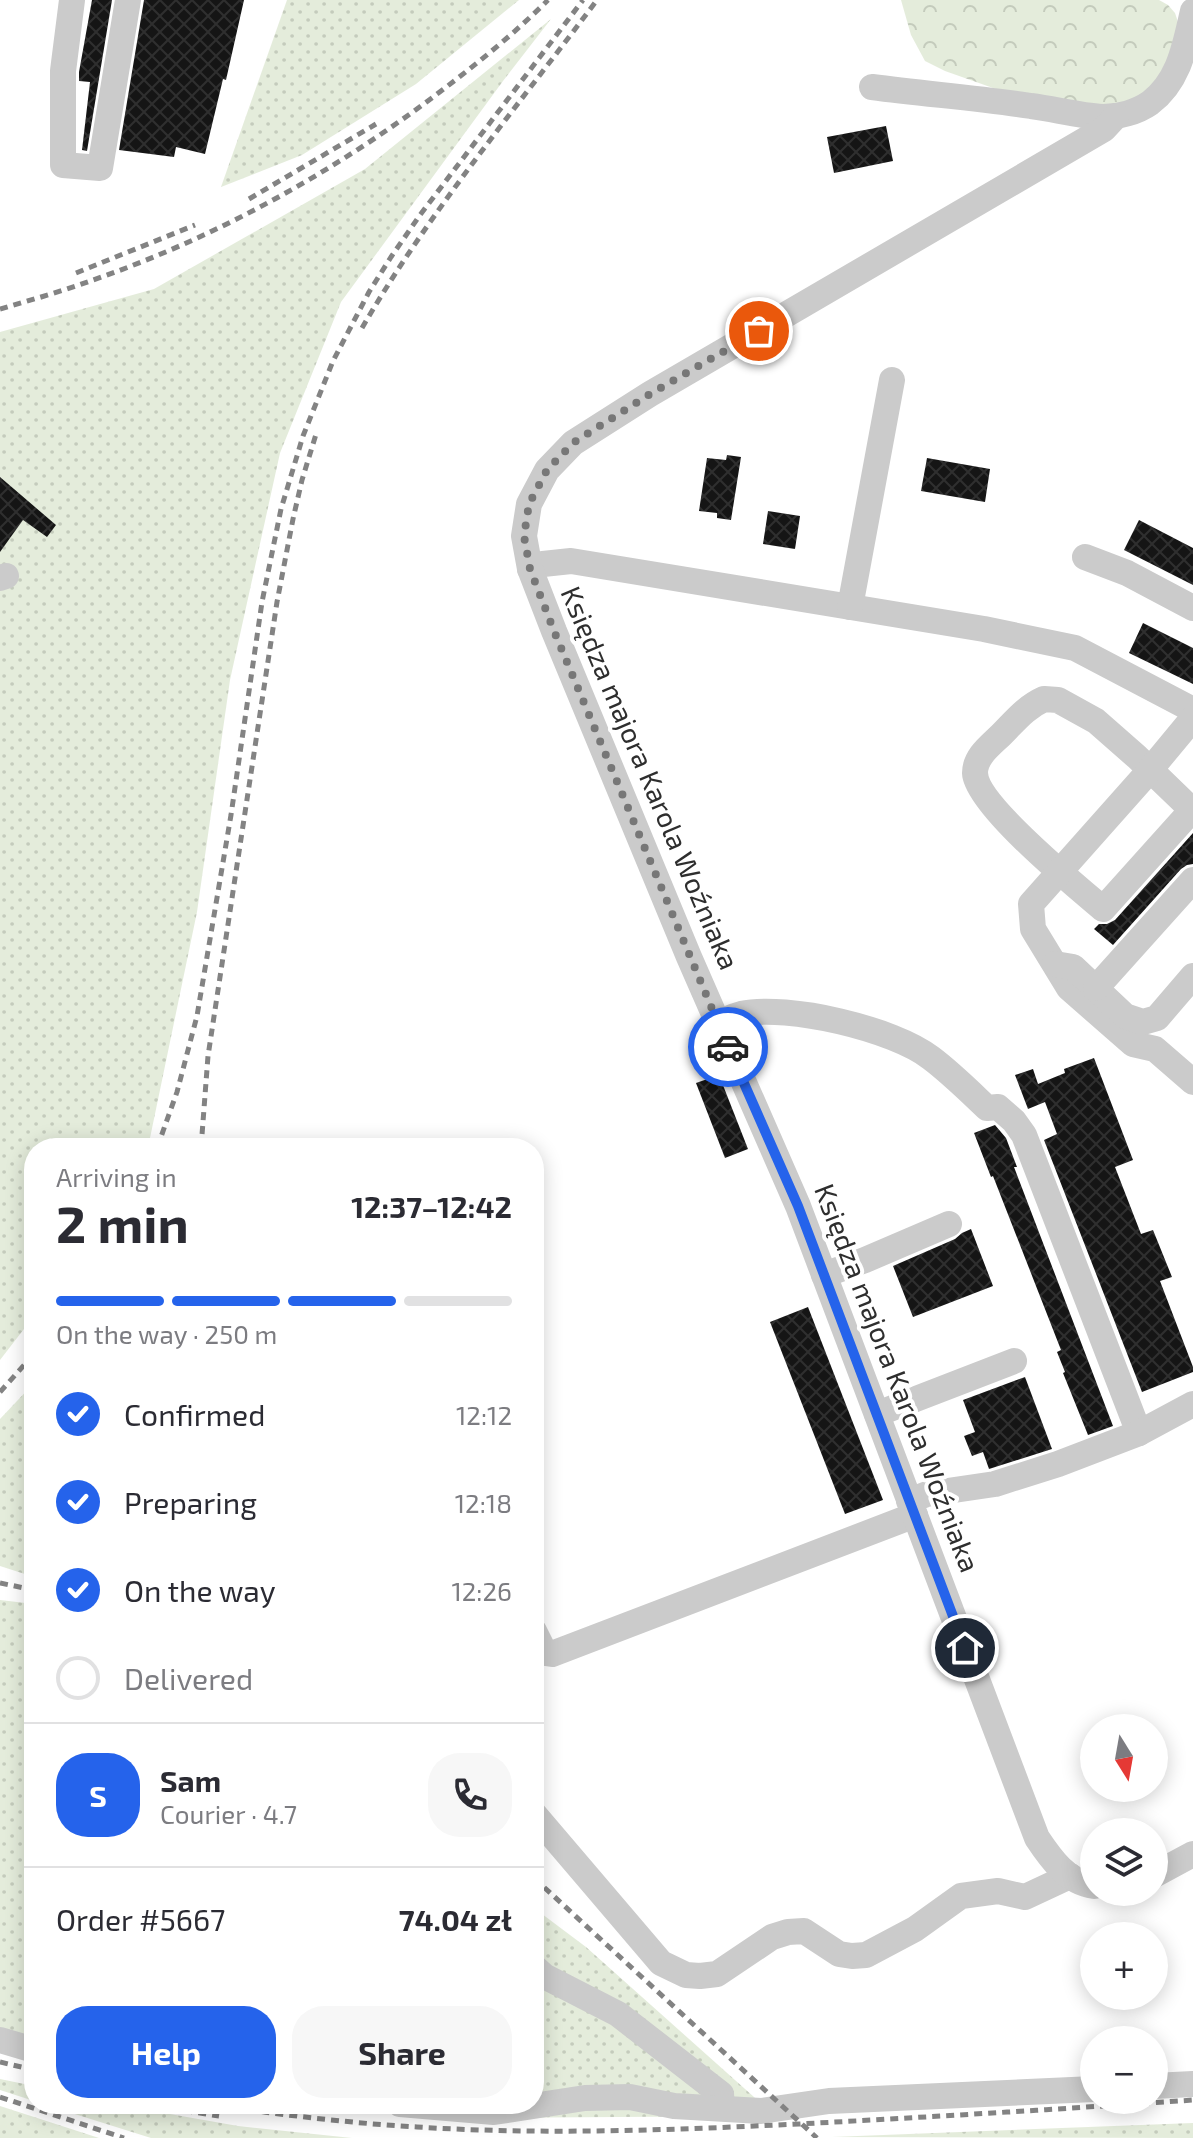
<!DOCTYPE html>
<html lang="en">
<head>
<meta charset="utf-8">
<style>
	:root { --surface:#fff; --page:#f7f7f7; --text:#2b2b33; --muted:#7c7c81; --line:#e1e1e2; --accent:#2563eb }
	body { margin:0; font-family:"Exo 2",sans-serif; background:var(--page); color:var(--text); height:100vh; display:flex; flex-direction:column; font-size:30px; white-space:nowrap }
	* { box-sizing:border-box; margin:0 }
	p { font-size:26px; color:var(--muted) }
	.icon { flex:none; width:44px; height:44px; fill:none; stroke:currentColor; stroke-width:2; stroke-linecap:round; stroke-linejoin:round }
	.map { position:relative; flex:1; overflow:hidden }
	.panel { position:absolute; left:24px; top:1138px; width:520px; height:976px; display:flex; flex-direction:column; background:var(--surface); border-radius:32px; box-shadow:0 4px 20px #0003 }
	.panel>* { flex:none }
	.needle { width:52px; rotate:169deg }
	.tools { position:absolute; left:1080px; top:1714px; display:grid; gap:16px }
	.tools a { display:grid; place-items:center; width:88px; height:88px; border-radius:50%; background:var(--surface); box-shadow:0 4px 20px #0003; font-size:40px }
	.pin { position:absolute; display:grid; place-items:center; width:68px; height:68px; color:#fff; margin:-34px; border:4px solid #fff; border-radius:50%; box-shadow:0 2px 8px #0007 }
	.courier { position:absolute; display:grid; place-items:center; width:80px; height:80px; margin:-40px; border:6px solid #2563eb; border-radius:50%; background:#fff; color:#222; box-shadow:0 2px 10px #0007 }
	.overview em { font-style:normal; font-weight:700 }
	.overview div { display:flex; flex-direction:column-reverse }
	.overview { display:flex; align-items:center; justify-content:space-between; height:136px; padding:0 32px }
	h1 { font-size:52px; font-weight:700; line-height:60px }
	.bar { display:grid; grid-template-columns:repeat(4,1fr); gap:12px 8px; align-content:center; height:96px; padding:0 32px }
	.bar i { height:10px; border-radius:6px; background:var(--line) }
	.bar .on { background:var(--accent) }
	.bar p { grid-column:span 4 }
	.line { display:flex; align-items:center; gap:20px; padding:0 32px; border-top:2px solid var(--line) }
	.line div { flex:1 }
	.round { display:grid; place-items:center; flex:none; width:84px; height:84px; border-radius:32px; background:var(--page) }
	ol { padding:0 32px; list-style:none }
	li { display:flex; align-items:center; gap:24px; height:88px }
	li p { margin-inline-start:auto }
	li .icon { padding:8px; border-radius:50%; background:var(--accent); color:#fff; stroke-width:4 }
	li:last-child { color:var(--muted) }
	li i { width:44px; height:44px; border:4px solid var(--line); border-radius:50% }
	.action { display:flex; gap:16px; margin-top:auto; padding:16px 32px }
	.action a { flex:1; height:92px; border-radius:32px; background:var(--accent); color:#fff; font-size:32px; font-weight:700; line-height:92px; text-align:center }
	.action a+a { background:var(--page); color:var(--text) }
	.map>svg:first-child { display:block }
	.green { fill:url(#green-dots) }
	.forest { fill:url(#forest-crowns) }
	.building { fill:url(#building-cross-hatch) }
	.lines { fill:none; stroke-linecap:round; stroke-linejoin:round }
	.minor { stroke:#cbcbcb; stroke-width:26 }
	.rail { stroke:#838383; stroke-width:5; stroke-dasharray:8 6; stroke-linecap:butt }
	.done { stroke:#777; stroke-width:8; stroke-dasharray:0 14.4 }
	.route { stroke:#2563eb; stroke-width:10 }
	.labels { text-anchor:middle; stroke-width:8; stroke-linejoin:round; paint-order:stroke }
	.street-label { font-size:28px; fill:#2e2e2e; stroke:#fff }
</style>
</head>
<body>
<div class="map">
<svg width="1193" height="2138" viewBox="0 0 1193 2138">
	<defs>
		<pattern id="green-dots" width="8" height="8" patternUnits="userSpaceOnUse" patternTransform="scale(2)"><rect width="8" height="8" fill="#e4ecdb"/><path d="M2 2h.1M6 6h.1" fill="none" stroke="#c4cbbc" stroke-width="1.8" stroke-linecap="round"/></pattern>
		<pattern id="forest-crowns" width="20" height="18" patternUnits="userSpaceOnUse" patternTransform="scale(2)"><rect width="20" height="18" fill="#e4ecdb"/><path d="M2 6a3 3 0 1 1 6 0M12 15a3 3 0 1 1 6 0" fill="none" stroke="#c4cbbc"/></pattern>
		<pattern id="building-cross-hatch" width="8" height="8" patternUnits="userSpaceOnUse" patternTransform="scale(2)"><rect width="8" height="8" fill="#151515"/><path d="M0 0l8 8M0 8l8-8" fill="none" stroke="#2f2f2f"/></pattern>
	</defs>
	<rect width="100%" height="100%" fill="#fff"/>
	<g class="green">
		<polygon points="287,0 519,0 416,84 302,155 221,187"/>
		<polygon points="551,19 503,81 341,302 280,453 230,680 197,912 150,1138 144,1148 34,1148 34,1316 0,1360 0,332 154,289 365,169"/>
		<polygon points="34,1383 34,1577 0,1566 0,1419"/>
		<polygon points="0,1600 34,1604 34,2056 0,2048"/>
		<polygon points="534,1908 586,1947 754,2097 773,2116 454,2118 265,2104 534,2104"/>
		<polygon points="0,2079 34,2086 34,2101 0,2090"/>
		<polygon points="43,2104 113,2104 238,2126 352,2138 151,2138"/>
		<polygon points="0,2106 99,2138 0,2138"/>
		<polygon points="1193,2123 1193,2138 832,2137"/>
	</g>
	<polygon class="forest" points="901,0 1159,0 1168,5 1175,13 1178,22 1166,69 1144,96 1109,108 1010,94 945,71 925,61 911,35"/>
	<g class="building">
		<polygon points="92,0 112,0 87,151 82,150 90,82 79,81 79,72"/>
		<polygon points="144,0 244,0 226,80 223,79 205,154 176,147 174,157 119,150"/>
		<polygon points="886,126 893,161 834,173 827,137"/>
		<polygon points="727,455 741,457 731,520 717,518 717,513 699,511 707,458 726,460"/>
		<polygon points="927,458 990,469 985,502 921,491"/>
		<polygon points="0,477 56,525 47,537 23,520 0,552"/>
		<polygon points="768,511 800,516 795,549 763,544"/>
		<polygon points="1139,520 1193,548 1193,585 1124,550"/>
		<polygon points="1143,623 1193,648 1193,684 1129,653"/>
		<polygon points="1193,833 1193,864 1187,865 1181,869 1113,945 1094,929 1099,924 1107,924 1115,920"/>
		<polygon points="1094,1058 1133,1160 1115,1167 1141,1234 1153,1230 1172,1277 1160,1281 1193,1367 1193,1372 1142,1392 1044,1140 1057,1134 1045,1102 1028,1109 1015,1075 1033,1069 1038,1084 1065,1073 1064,1069"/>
		<polygon points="719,1075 748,1149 725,1158 696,1083"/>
		<polygon points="995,1125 1006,1138 1017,1167 1014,1167 1113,1426 1088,1435 1063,1373 1065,1372 1057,1352 1061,1350 993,1176 991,1177 974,1133"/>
		<polygon points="971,1229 993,1286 913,1317 893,1266 955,1239 962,1233"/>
		<polygon points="808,1307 883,1500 845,1514 770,1322"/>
		<polygon points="1025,1377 1052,1449 989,1469 983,1452 972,1456 964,1436 975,1432 963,1400"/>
	</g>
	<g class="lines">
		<g class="minor">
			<polyline points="72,0 63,71 63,165 100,168 128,0"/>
			<path d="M872 87C925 94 978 98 1031 106 1055 109 1079 116 1103 117 1119 117 1137 112 1150 103 1180 80 1185 45 1193 11"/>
			<polyline points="1085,557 1127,573 1193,608"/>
			<polyline points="530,569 543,564 571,561 984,629 1075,648 1193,710"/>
			<polyline points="0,578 6,576"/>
			<polyline points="850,607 892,380"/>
			<path d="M1044 699 1058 700 1096 721 1137 757 1192 810 1103 909C1077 887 976 804 975 773 975 756 991 745 1002 734 1015 721 1026 707 1044 699Z"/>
			<polyline points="1193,718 1150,770 1031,904 1033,929 1069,988 1133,1044 1155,1049 1193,1082"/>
			<polyline points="1055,964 1073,967 1125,1016 1143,1022 1157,1018 1193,976"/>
			<polyline points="1096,988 1193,880"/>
			<path d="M718 1023C725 1020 733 1016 741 1014 788 1004 894 1029 931 1058 951 1073 969 1091 987 1108L998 1107 1014 1121 1024 1135 1139 1433"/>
			<polyline points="824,1275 865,1260 949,1224"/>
			<polyline points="877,1414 1014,1361"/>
			<polyline points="909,1501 927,1494 995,1484 1058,1464 1139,1433 1193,1404"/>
			<polyline points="534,1631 545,1653 552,1654 915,1515"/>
			<polyline points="534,1814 661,1963 686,1975 700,1976 717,1974 772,1937 788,1932 804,1931 839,1954 852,1956 866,1955 915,1929 961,1896 998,1891 1025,1897 1070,1876"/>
			<polyline points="1154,1875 1193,1854"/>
			<path d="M1094 1886C1067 1882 1051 1859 1037 1838L798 1206 689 957 554 631 530 569 524 536 529 504 547 470 573 443 650 394 1104 129 1116 116"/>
			<polyline points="534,1967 544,1976 618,2014 721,2094 722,2107"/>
			<polyline points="0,2040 34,2050"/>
			<polyline points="1154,2086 1193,2084"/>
			<polyline points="400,2104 494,2112 585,2098 630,2097 674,2106 761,2111 829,2101 1094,2089"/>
		</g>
		<g class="rail">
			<polyline points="249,199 376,124"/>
			<polyline points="76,273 195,225"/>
			<path d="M0 309C31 300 63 291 93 280 217 237 336 171 441 91 478 63 515 33 548 0"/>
			<path d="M362 328C429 212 517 107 597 0"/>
			<polyline points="157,1148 177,1092 197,1016 231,815 262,602 281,509 303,436 333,361 369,292 391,257 420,215 583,0"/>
			<polyline points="201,1148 208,1056 277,602 293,519 302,480 317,431"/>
			<polyline points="0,1392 34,1354"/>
			<polyline points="0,1583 34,1590"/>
			<polyline points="534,1878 817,2138"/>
			<polyline points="0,2062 34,2070"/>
			<polyline points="0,2097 124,2138"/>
			<polyline points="143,2104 219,2116"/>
			<path d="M206 2104C276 2114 346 2123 417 2127 544 2135 672 2130 799 2124 930 2117 1062 2109 1193 2100"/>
		</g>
	</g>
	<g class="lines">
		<polyline class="done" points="728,1047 554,631 530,569 524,536 529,504 547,470 573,443 650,394 759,331"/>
		<polyline class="route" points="728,1047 798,1206 965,1648"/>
	</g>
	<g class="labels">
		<g class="street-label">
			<text transform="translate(650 778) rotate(67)" y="10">Księdza majora Karola Woźniaka</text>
			<text transform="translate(897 1378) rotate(69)" y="10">Księdza majora Karola Woźniaka</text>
		</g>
	</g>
</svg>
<div class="tools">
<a><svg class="needle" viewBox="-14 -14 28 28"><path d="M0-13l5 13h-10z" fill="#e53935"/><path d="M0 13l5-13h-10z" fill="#7c7c81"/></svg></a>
<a><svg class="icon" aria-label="layers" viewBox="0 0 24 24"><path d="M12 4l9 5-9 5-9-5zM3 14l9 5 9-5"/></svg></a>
<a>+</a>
<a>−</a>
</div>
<div class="pin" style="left:759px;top:331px;background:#ea580c"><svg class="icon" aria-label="bag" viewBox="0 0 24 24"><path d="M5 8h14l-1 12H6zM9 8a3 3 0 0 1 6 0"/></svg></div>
<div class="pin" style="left:965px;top:1648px;background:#1f2937"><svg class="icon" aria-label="home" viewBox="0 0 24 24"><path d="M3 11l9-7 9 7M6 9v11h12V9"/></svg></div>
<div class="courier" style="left:728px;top:1047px"><svg class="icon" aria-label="car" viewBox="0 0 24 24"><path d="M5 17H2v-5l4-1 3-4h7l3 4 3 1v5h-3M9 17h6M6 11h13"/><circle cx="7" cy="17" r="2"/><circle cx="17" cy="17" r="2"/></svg></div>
<section class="panel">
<div class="overview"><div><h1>2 min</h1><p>Arriving in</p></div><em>12:37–12:42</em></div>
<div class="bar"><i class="on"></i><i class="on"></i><i class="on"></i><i></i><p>On the way · 250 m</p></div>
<ol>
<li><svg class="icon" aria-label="check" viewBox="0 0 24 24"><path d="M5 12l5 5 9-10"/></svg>Confirmed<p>12:12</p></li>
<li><svg class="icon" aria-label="check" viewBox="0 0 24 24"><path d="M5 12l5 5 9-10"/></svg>Preparing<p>12:18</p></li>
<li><svg class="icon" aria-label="check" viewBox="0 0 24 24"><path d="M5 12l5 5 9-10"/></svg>On the way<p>12:26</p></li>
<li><i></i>Delivered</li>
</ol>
<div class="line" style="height:144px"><b class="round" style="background:var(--accent);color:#fff">S</b><div><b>Sam</b><p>Courier · 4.7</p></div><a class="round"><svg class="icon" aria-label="phone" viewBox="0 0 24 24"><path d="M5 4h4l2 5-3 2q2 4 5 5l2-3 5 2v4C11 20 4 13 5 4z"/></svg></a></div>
<div class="line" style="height:104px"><div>Order #5667</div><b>74.04 zł</b></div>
<div class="action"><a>Help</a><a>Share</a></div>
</section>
</div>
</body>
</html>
